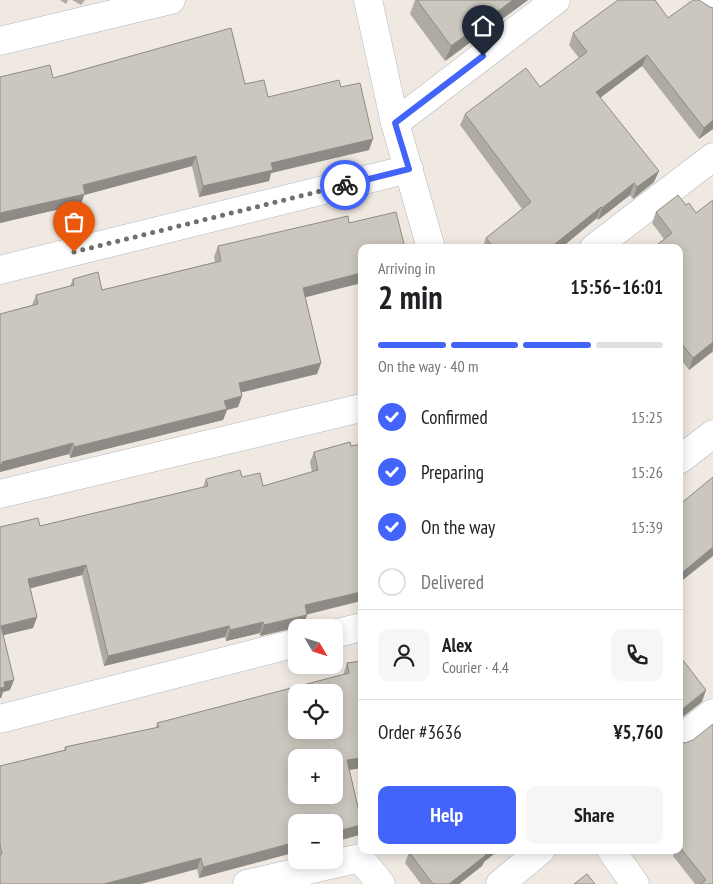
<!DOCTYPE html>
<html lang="en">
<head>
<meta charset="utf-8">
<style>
	:root { --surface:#fff; --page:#f6f6f6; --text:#202124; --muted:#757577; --line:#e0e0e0; --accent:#4264fb }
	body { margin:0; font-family:"PT Sans Narrow",sans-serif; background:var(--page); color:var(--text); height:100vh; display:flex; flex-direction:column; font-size:19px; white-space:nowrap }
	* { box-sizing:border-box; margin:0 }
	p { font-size:16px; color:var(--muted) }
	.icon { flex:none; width:28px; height:28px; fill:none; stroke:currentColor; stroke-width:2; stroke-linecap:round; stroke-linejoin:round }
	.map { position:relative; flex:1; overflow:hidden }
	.drawer { position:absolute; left:358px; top:244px; width:325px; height:610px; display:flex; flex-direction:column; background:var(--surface); border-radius:10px; box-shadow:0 2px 12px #0003 }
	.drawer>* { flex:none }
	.needle { width:32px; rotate:128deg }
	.buttons { position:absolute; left:288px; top:619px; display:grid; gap:10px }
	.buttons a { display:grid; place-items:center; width:55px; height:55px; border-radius:10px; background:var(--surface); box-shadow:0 2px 12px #0003; font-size:25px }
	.pin { position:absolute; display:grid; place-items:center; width:42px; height:42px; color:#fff; margin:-51px -21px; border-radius:50% 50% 50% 0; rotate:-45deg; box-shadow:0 0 5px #0007 }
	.pin .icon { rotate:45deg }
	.courier { position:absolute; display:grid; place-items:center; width:50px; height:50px; margin:-25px; border:4px solid #4264fb; border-radius:50%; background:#fff; color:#222; box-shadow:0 1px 6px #0007 }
	.headline em { font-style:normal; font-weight:600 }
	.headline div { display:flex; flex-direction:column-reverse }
	.headline { display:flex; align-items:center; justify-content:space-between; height:85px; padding:0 20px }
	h1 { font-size:32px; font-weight:600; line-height:38px }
	.bar { display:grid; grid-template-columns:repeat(4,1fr); gap:8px 5px; align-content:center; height:60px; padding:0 20px }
	.bar i { height:6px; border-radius:4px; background:var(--line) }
	.bar .selected { background:var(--accent) }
	.bar p { grid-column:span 4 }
	.line { display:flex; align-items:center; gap:12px; padding:0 20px; border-top:1px solid var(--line) }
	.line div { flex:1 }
	.round { display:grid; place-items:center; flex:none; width:52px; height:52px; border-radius:10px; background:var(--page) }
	ol { padding:0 20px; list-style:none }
	li { display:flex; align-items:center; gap:15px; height:55px }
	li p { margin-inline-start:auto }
	li .icon { padding:5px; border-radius:50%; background:var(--accent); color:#fff; stroke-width:4 }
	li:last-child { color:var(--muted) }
	li i { width:28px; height:28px; border:2px solid var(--line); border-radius:50% }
	.button { display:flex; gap:10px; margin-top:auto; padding:10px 20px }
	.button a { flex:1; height:58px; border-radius:10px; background:var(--accent); color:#fff; font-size:20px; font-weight:600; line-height:58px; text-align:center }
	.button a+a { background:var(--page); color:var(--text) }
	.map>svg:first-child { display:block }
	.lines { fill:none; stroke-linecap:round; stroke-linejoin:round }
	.street-casing { stroke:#b4b7c1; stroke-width:29 }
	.secondary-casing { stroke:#b4b7c1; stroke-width:29 }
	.street { stroke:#fff; stroke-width:28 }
	.secondary { stroke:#fff; stroke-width:28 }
	.wall { fill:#afaba4 }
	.shaded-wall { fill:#8e8b86 }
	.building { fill:#cbc7bf; stroke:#8e8b86; fill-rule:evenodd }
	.done { stroke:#726f6d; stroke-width:5; stroke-dasharray:0 9 }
	.route { stroke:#4264fb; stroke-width:6 }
</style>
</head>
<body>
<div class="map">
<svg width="713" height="884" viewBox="0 0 713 884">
	<rect width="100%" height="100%" fill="#efe9e1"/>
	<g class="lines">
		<g class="street-casing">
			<g id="street">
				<polyline points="704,0 713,5"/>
				<polyline points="0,41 171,0"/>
				<polyline points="395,123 556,0"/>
				<polyline points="594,248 713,157"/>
				<polyline points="0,270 409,169"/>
				<polyline points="679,460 713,434"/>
				<polyline points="0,494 361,408"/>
				<polyline points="334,634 361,627"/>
				<polyline points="0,719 296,643"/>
				<polyline points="679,740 713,713"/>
				<polyline points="247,884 360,858 381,884"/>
				<polyline points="500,884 541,850"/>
			</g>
		</g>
		<g class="secondary-casing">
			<g id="secondary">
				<polyline points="368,0 395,123 431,248"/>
				<polyline points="611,850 635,884"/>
			</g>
		</g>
		<use href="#street" class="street"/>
		<use href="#secondary" class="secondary"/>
	</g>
	<g class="wall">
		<polygon points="60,0 68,0 66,4"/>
		<polygon points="72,0 85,0 81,5"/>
		<polygon points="415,0 528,0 445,61 410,14"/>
		<polygon points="710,7 713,8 713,129 699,139 642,66 600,98 654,182 633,199 630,195 598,220 597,218 561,248 482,248 486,238 522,209 460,125 465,114 540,87 579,58 569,45 573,33 668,18"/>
		<polygon points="0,77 53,78 245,84 268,97 341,87 369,150 271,173 269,181 199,197 192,166 84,195 81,204 0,223"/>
		<polygon points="713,200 713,353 712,352 689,370 679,357 679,248 664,239 652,223 656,212 686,205 696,213"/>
		<polygon points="349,223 361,248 361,283 305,297 321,363 317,374 241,392 242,396 238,407 227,410 223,420 70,458 69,454 0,472 0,314 32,305 36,295 70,286 73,279 102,290 215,262 214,257 218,246"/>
		<polygon points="350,442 307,615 303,626 260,636 260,633 226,641 225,637 104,666 82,575 30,588 37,617 33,628 3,635 10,690 3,692 1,698 0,527 40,526 203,487 206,479 242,477 263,486 312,472 310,462 314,452"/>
		<polygon points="361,661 361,768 349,770 359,835 199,878 197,869 0,884 0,766 64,750 65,747 156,728 157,723 343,675 347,663"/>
		<polygon points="679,742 713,884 695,884 673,856 675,850 679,850"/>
		<polygon points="409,852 484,862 482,866 459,884 421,884 405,863"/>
	</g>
	<g class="shaded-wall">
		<polygon points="513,0 528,0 445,61 451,46"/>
		<polygon points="647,55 642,66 592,104 596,92"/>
		<polygon points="713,120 713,129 699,139 704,128"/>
		<polygon points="373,139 369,150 271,173 269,181 199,197 203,186 271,163"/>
		<polygon points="196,156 192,166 84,195 81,204 0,223 0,213 83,185"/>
		<polygon points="659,171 654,182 633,199 637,187"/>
		<polygon points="634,183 630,195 598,220 602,208"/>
		<polygon points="601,207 597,218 561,248 550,248"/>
		<polygon points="361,273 361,283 299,299 303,288"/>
		<polygon points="713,342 713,348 712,352 689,370 693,358"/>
		<polygon points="321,363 317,374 235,394 239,383"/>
		<polygon points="242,396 238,407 227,410 223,420 70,458 74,447 224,401"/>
		<polygon points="73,443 69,454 0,472 0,465 2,462"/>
		<polygon points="713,547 713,556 679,583 679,575"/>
		<polygon points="86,565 82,575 24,590 28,579"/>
		<polygon points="361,592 361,601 301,616 305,605"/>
		<polygon points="307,615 303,626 260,636 264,625"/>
		<polygon points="37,617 33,628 0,636 1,626"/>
		<polygon points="263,622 260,633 226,641 230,630"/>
		<polygon points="229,626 225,637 104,666 108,656"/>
		<polygon points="14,680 10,690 3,692 1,698 0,698 0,688 4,682"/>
		<polygon points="706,690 702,702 679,720 679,712"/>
		<polygon points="361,758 361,768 343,771 347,760"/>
		<polygon points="361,825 361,828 359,835 334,842 334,832"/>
		<polygon points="296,842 296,852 199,878 203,867"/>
		<polygon points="489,850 499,850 484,862 482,866 459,884 449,884"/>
		<polygon points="201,858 197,869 141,884 104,884"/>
	</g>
	<g class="building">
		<polygon points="417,0 513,0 451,46"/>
		<polygon points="618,0 655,0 668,18 693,0 699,0 710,7 713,8 713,120 704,128 647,55 596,92 659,171 637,187 634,183 602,208 601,207 550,248 494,248 486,238 531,202 465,114 526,68 540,87 587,52 573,33"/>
		<polygon points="231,28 245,84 264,80 268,97 339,80 341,87 360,83 373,139 271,163 273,170 203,186 196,156 83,185 85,194 0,213 0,77 50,65 53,78"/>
		<polygon points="678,195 686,205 689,203 696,213 713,200 713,342 693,358 679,340 679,248 653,248 672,233 656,212"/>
		<polygon points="396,212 405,248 361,248 361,273 303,288 321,363 239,383 242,396 224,401 227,409 74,447 73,443 2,462 2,464 0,465 0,314 38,304 36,295 74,285 73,279 98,272 102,290 221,261 218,246 348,216 349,223"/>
		<polygon points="350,442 351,446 361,444 361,592 305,605 307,615 264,625 263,622 230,630 229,626 108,656 86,565 28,579 37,617 1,626 14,680 4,682 5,687 0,688 0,527 38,518 40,526 208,486 206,479 240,470 242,477 260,473 263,486 318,470 314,452"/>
		<polygon points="713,477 713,547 679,575 679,505"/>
		<polygon points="682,659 706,690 679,712 679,661"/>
		<path d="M361 661V758L347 760 361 820V825L334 832V822H296V842L203 867 201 858 104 884H0V855L2 854 0 844V766L66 750 65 747 159 727 157 723 349 673 347 663ZM296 692H334V730H296ZM296 758H334V795H296Z"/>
		<polygon points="713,724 713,884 700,884 706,880 679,846 679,843 683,840 679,834 679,742 685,743 693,740"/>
		<polygon points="412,850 489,850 484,853 486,855 449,884 433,884 409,852"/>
		<polygon points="587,874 595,884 574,884"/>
	</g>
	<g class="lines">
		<polyline class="done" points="74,252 345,185"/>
		<polyline class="route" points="345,185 409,169 395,123 483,56"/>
	</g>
</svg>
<div class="buttons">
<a><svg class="needle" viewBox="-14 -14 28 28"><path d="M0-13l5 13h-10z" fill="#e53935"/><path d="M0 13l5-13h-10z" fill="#757577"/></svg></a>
<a><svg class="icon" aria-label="locate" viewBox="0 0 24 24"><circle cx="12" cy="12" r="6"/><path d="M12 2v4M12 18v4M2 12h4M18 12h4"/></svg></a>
<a>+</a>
<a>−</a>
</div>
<div class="pin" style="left:74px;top:252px;background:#ea580c"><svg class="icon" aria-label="bag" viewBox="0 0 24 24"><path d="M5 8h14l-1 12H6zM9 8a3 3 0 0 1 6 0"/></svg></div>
<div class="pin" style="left:483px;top:56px;background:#1f2937"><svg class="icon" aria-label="home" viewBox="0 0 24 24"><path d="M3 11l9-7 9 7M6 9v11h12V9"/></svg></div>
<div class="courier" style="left:345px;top:185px"><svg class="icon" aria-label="bike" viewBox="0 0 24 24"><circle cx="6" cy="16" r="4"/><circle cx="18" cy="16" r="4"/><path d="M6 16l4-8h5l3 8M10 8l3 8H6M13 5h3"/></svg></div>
<section class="drawer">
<div class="headline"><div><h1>2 min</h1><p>Arriving in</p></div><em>15:56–16:01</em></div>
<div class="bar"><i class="selected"></i><i class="selected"></i><i class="selected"></i><i></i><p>On the way · 40 m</p></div>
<ol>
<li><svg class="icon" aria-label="check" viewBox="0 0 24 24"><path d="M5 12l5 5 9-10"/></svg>Confirmed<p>15:25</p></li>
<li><svg class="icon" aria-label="check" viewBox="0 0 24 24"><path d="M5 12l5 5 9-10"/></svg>Preparing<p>15:26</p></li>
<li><svg class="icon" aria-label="check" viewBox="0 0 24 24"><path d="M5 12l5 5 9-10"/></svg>On the way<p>15:39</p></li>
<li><i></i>Delivered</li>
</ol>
<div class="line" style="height:90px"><a class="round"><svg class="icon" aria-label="person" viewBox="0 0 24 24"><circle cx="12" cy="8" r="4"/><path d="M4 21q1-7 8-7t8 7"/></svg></a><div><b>Alex</b><p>Courier · 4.4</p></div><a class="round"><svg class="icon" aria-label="phone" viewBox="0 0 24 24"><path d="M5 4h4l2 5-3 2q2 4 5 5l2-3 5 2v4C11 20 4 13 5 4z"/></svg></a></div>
<div class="line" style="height:65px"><div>Order #3636</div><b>¥5,760</b></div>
<div class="button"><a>Help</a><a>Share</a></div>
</section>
</div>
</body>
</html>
